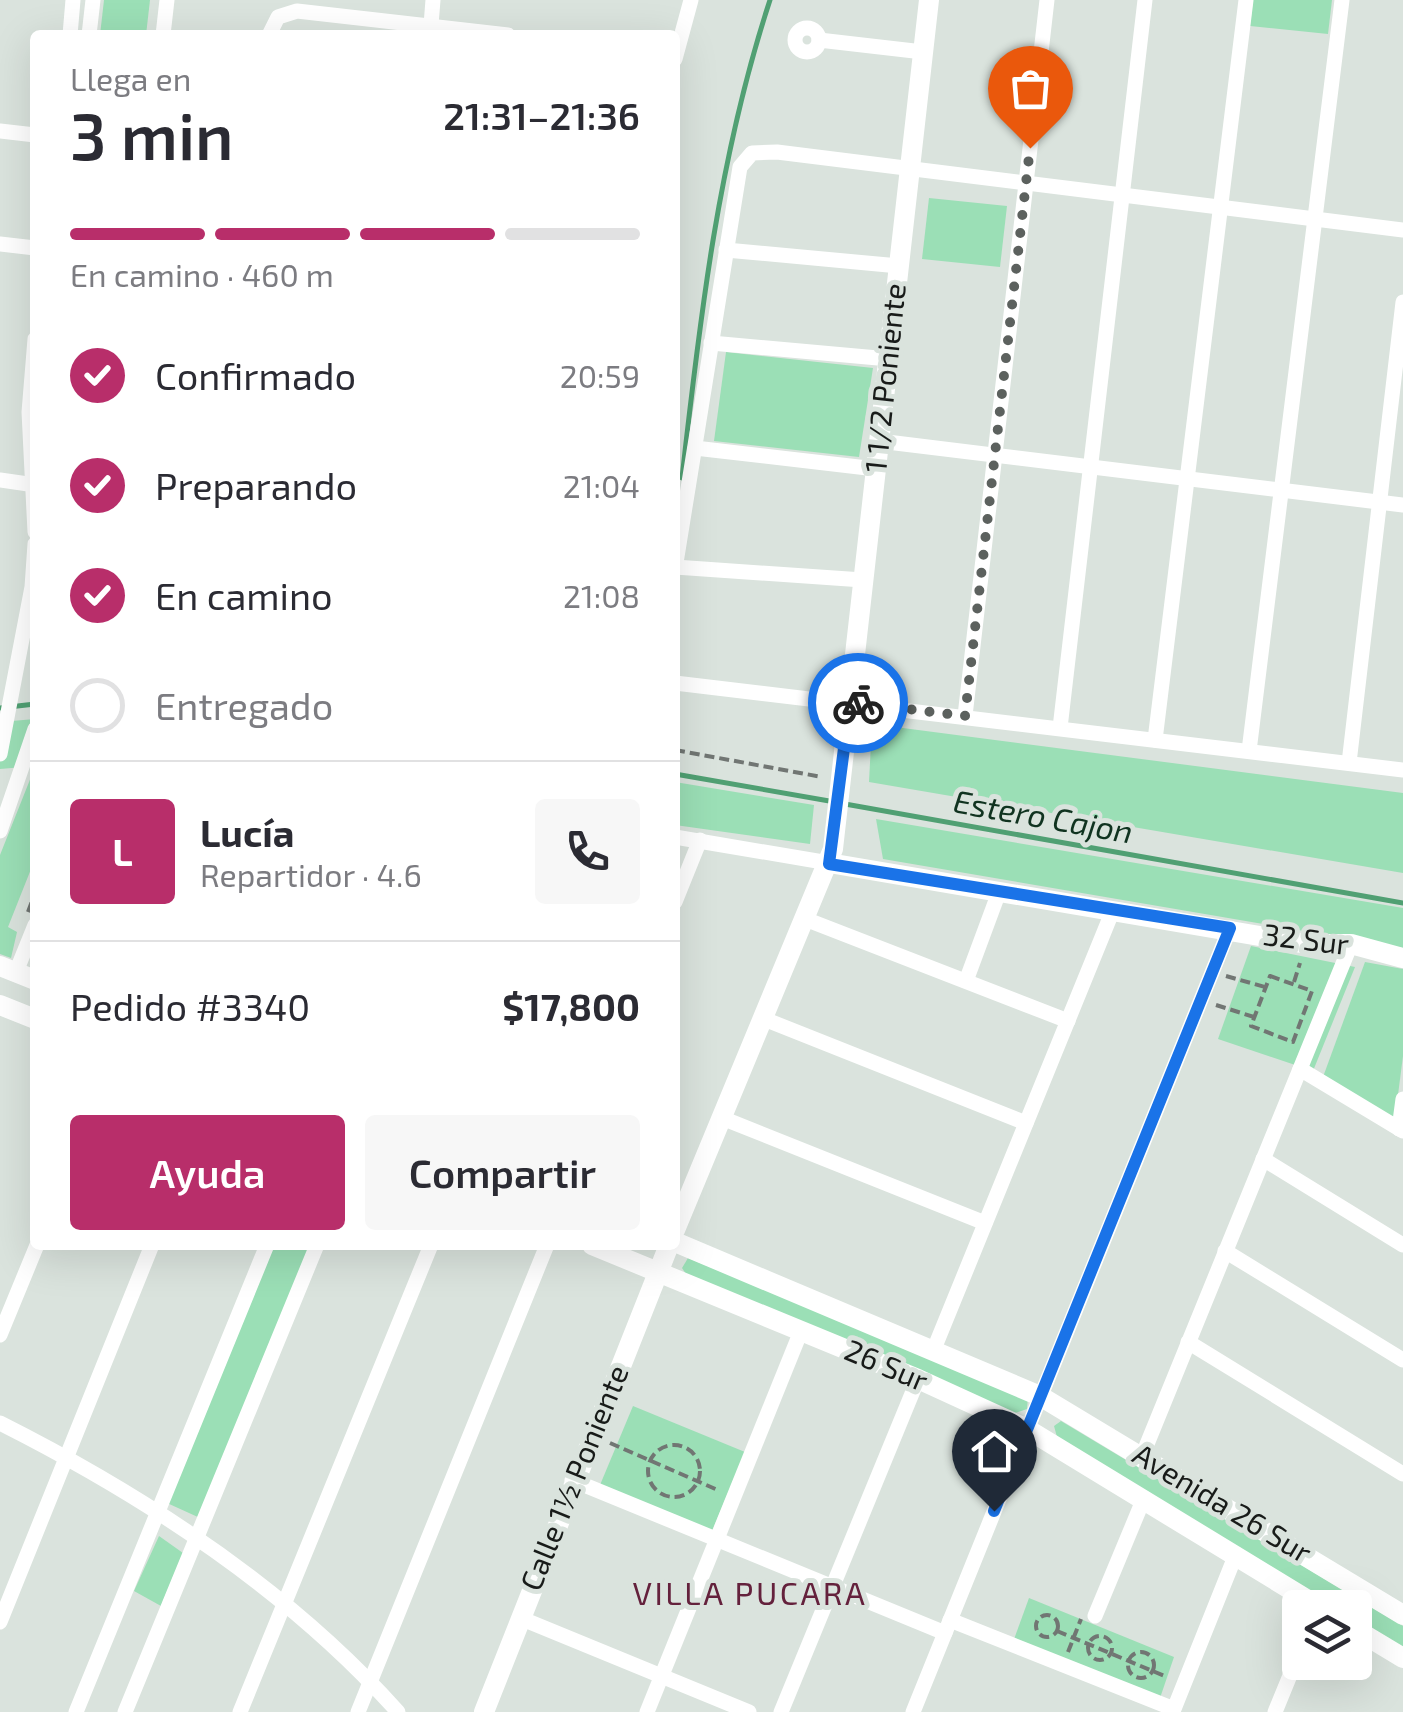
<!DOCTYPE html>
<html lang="es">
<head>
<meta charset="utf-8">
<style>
	:root { --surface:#fff; --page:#f7f7f7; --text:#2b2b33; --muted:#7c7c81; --line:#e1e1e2; --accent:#b82e6a }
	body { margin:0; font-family:"Exo 2",sans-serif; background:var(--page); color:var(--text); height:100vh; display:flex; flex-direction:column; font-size:38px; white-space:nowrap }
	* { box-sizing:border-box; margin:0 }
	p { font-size:32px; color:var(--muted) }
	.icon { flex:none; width:55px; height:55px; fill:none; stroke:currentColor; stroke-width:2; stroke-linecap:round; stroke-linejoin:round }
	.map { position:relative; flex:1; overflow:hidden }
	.sheet { position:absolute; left:30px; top:30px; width:650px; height:1220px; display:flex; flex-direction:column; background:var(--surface); border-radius:10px; box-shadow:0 10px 40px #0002 }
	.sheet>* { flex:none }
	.fabs { position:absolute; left:1282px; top:1590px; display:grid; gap:20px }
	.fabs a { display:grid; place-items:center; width:90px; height:90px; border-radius:10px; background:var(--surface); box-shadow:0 10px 40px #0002; font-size:50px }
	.pin { position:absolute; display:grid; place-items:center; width:85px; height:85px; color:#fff; margin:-102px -42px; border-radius:50% 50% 50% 0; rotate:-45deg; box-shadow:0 0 10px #0007 }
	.pin .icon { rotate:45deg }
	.courier { position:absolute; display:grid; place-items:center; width:100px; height:100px; margin:-50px; border:8px solid #1a73e8; border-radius:50%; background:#fff; color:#222; box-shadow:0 2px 12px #0007 }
	.summary em { font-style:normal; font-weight:600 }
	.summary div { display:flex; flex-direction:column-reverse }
	.summary { display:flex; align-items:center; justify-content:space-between; height:170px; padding:0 40px }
	h1 { font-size:65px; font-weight:600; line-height:75px }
	.bar { display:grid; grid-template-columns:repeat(4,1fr); gap:15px 10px; align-content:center; height:120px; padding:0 40px }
	.bar i { height:12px; border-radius:8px; background:var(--line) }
	.bar .selected { background:var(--accent) }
	.bar p { grid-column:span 4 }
	.line { display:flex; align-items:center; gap:25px; padding:0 40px; border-top:2px solid var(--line) }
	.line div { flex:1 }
	.round { display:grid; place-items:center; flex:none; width:105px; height:105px; border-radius:10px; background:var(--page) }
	ol { padding:0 40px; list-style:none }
	li { display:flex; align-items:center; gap:30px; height:110px }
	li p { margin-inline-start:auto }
	li .icon { padding:10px; border-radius:50%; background:var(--accent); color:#fff; stroke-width:4 }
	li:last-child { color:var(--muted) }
	li i { width:55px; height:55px; border:5px solid var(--line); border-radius:50% }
	.action { display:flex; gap:20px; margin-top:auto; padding:20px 40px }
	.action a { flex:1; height:115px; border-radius:10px; background:var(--accent); color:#fff; font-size:40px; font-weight:600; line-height:115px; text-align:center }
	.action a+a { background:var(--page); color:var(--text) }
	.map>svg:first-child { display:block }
	.green { fill:#9bdfb6 }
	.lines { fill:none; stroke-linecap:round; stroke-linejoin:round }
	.stream { stroke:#50a073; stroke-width:5 }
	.path { stroke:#717673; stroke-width:4; stroke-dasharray:10 5; stroke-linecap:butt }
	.minor { stroke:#fff; stroke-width:15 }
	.tertiary { stroke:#fff; stroke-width:20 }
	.done { stroke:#5c615e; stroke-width:10; stroke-dasharray:0 18 }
	.route { stroke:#1a73e8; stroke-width:12 }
	.labels { text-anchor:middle; stroke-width:10; stroke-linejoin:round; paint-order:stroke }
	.street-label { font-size:30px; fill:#181b19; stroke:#dae3dd }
	.water-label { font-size:32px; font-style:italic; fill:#103320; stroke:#dae3dd }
	.neighbourhood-label { font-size:32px; letter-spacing:2.5px; fill:#64213c; stroke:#dae3dd }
</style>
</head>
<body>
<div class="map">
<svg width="1403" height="1712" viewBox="0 0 1403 1712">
	<rect width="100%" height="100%" fill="#dae3dd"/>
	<g class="green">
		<polygon points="104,0 150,0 146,35 100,35"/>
		<polygon points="1253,0 1332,0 1328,34 1250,26"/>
		<polygon points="929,198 1007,206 1000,267 922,259"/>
		<polygon points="726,352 873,368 859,457 714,441"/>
		<polygon points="35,719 35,766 0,769 0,722"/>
		<polygon points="872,724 1403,793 1403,873 869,782"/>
		<polygon points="35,767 35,859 8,927 17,932 11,958 0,954 0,855"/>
		<polygon points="675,782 814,805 810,844 675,825"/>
		<polygon points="876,819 1403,908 1403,948 883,859"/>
		<polygon points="1251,946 1355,967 1313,1071 1218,1039"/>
		<polygon points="1365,962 1403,969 1403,1056 1395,1118 1323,1077"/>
		<polygon points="271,1245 310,1245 200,1518 167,1503"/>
		<polygon points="688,1258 1028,1397 1027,1409 1015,1413 686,1274 682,1268"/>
		<polygon points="633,1406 745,1452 712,1531 600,1485"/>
		<polygon points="1061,1421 1403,1626 1403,1648 1355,1619 1355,1608 1337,1607 1057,1437 1054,1426"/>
		<polygon points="159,1536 183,1553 161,1606 134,1591"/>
		<polygon points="1029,1598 1174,1657 1160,1698 1013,1642"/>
	</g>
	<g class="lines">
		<g class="stream">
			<path d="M682 478C700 317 719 155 770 0"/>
			<polyline points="0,708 35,704"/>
			<polyline points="675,774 835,802"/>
			<polyline points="845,804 1403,903"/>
		</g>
		<g class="path">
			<polyline points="675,750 822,777"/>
			<polyline points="28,912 35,893"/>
			<polyline points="1226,976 1265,987"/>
			<polygon points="1270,976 1312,991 1293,1042 1251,1026"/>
			<polyline points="1294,982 1300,963"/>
			<polyline points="1216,1005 1254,1017"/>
			<polyline points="610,1443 720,1491"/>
			<circle cx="674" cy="1471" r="26"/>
			<circle cx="1047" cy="1626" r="11"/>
			<polyline points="1057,1631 1167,1677"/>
			<circle cx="1100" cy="1648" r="12"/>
			<polyline points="1068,1652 1081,1619"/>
			<circle cx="1141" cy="1665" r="13"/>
		</g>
		<g class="minor">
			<polyline points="431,25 433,0"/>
			<circle cx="807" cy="40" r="12"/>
			<polyline points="70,35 73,0"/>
			<polyline points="89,35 93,0"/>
			<polyline points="163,35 167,0"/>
			<polyline points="269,35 278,17 297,11 508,35"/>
			<polyline points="819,40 923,52"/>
			<polyline points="675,59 691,0"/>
			<polyline points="0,131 35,135"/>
			<polyline points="0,244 35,248"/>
			<polyline points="726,250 899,266"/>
			<polyline points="35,339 29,412 35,532"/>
			<polyline points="711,343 889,359"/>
			<polyline points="879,441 1403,505"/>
			<polyline points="695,448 876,469"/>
			<polyline points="0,480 35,485"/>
			<polyline points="675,567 863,580"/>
			<polyline points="675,569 740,167 752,153 777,152 1403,230"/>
			<polyline points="675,683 1403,770"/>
			<polyline points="965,716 1047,0"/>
			<polyline points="1060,728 1145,0"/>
			<polyline points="1155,740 1246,0"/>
			<polyline points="1249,751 1342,0"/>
			<polyline points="0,754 32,587 35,544"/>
			<polyline points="1349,763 1403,302"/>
			<polyline points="0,831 35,729"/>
			<polyline points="675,837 829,863"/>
			<polyline points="675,902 700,840"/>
			<polyline points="805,919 1068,1021"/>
			<polyline points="16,972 35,925"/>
			<polyline points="966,981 999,892"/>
			<polyline points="764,1019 1026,1123"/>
			<polyline points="1300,1069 1403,1131"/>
			<polyline points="722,1118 985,1223"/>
			<polyline points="1399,1129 1403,1099"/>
			<polyline points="1263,1159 1403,1245"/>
			<polyline points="1225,1251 1403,1360"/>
			<polyline points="0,1335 37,1245"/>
			<polyline points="1188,1342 1403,1474"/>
			<polyline points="934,1349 1113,910"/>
			<path d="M0 1423C145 1496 289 1590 398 1712"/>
			<polyline points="1143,1454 1351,944"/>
			<polyline points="572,1480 945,1633"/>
			<polyline points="1095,1616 1144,1498"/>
			<polyline points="520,1618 749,1712"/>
			<polyline points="950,1620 1174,1709 1236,1554"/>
			<polyline points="0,1622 152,1245"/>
			<polyline points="76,1712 267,1245"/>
			<polyline points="125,1712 317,1245"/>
			<polyline points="240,1712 431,1245"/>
			<polyline points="358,1712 547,1245"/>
			<polyline points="647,1712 801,1331"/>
			<polyline points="781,1712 918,1379"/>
			<polyline points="913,1712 1230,928"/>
			<polyline points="1275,1712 1300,1651"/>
		</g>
		<g class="tertiary">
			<polyline points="829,863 1307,944 1351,944 1403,958"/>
			<polyline points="0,966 35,980"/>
			<polyline points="0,1005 35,1019"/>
			<polyline points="675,1230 833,849 929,0"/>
			<polyline points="675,1242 1040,1396 1403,1615"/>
			<polyline points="592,1245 918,1379 1027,1429 1321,1608"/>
			<polyline points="1355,1629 1403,1658"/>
			<polyline points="484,1712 669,1245"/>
		</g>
	</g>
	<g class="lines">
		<polyline class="done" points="858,703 965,716 1030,148"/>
		<polyline class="route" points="858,703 850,702 829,864 1230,928 994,1511"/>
	</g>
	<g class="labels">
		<g class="street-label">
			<text transform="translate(886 378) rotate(-84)" y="10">1 1/2 Poniente</text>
			<text transform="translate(1306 940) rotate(7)" y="10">32 Sur</text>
			<text transform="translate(886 1366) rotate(23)" y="10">26 Sur</text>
			<text transform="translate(575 1478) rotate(-68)" y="10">Calle 1½ Poniente</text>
			<text transform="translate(1222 1504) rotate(31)" y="10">Avenida 26 Sur</text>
		</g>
		<g class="water-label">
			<text transform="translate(1043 817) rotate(10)" y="11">Estero Cajon</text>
		</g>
		<g class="neighbourhood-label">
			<text x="750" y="1605">VILLA PUCARA</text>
		</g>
	</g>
</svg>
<div class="fabs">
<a><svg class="icon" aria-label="layers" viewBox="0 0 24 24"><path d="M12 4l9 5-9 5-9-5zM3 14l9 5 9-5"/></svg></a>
</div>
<div class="pin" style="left:1030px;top:148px;background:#ea580c"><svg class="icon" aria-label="bag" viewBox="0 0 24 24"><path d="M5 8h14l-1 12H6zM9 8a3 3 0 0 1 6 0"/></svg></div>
<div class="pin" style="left:994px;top:1511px;background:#1f2937"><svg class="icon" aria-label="home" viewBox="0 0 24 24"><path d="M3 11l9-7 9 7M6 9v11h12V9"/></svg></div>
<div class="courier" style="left:858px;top:703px"><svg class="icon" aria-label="bike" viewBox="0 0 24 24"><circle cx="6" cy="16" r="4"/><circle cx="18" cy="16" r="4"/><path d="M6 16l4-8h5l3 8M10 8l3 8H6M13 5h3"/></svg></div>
<section class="sheet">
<div class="summary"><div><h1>3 min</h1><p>Llega en</p></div><em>21:31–21:36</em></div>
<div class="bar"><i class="selected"></i><i class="selected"></i><i class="selected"></i><i></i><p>En camino · 460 m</p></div>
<ol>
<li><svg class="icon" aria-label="check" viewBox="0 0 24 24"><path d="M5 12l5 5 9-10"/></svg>Confirmado<p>20:59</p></li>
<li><svg class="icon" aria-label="check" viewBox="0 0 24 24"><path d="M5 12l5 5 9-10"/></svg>Preparando<p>21:04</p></li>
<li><svg class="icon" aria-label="check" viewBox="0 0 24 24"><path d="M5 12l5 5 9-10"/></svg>En camino<p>21:08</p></li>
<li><i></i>Entregado</li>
</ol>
<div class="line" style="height:180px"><b class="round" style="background:var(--accent);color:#fff">L</b><div><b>Lucía</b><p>Repartidor · 4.6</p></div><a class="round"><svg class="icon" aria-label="phone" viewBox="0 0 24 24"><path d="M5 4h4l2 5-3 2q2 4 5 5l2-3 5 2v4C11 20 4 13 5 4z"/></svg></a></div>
<div class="line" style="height:130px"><div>Pedido #3340</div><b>$17,800</b></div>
<div class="action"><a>Ayuda</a><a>Compartir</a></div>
</section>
</div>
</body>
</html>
